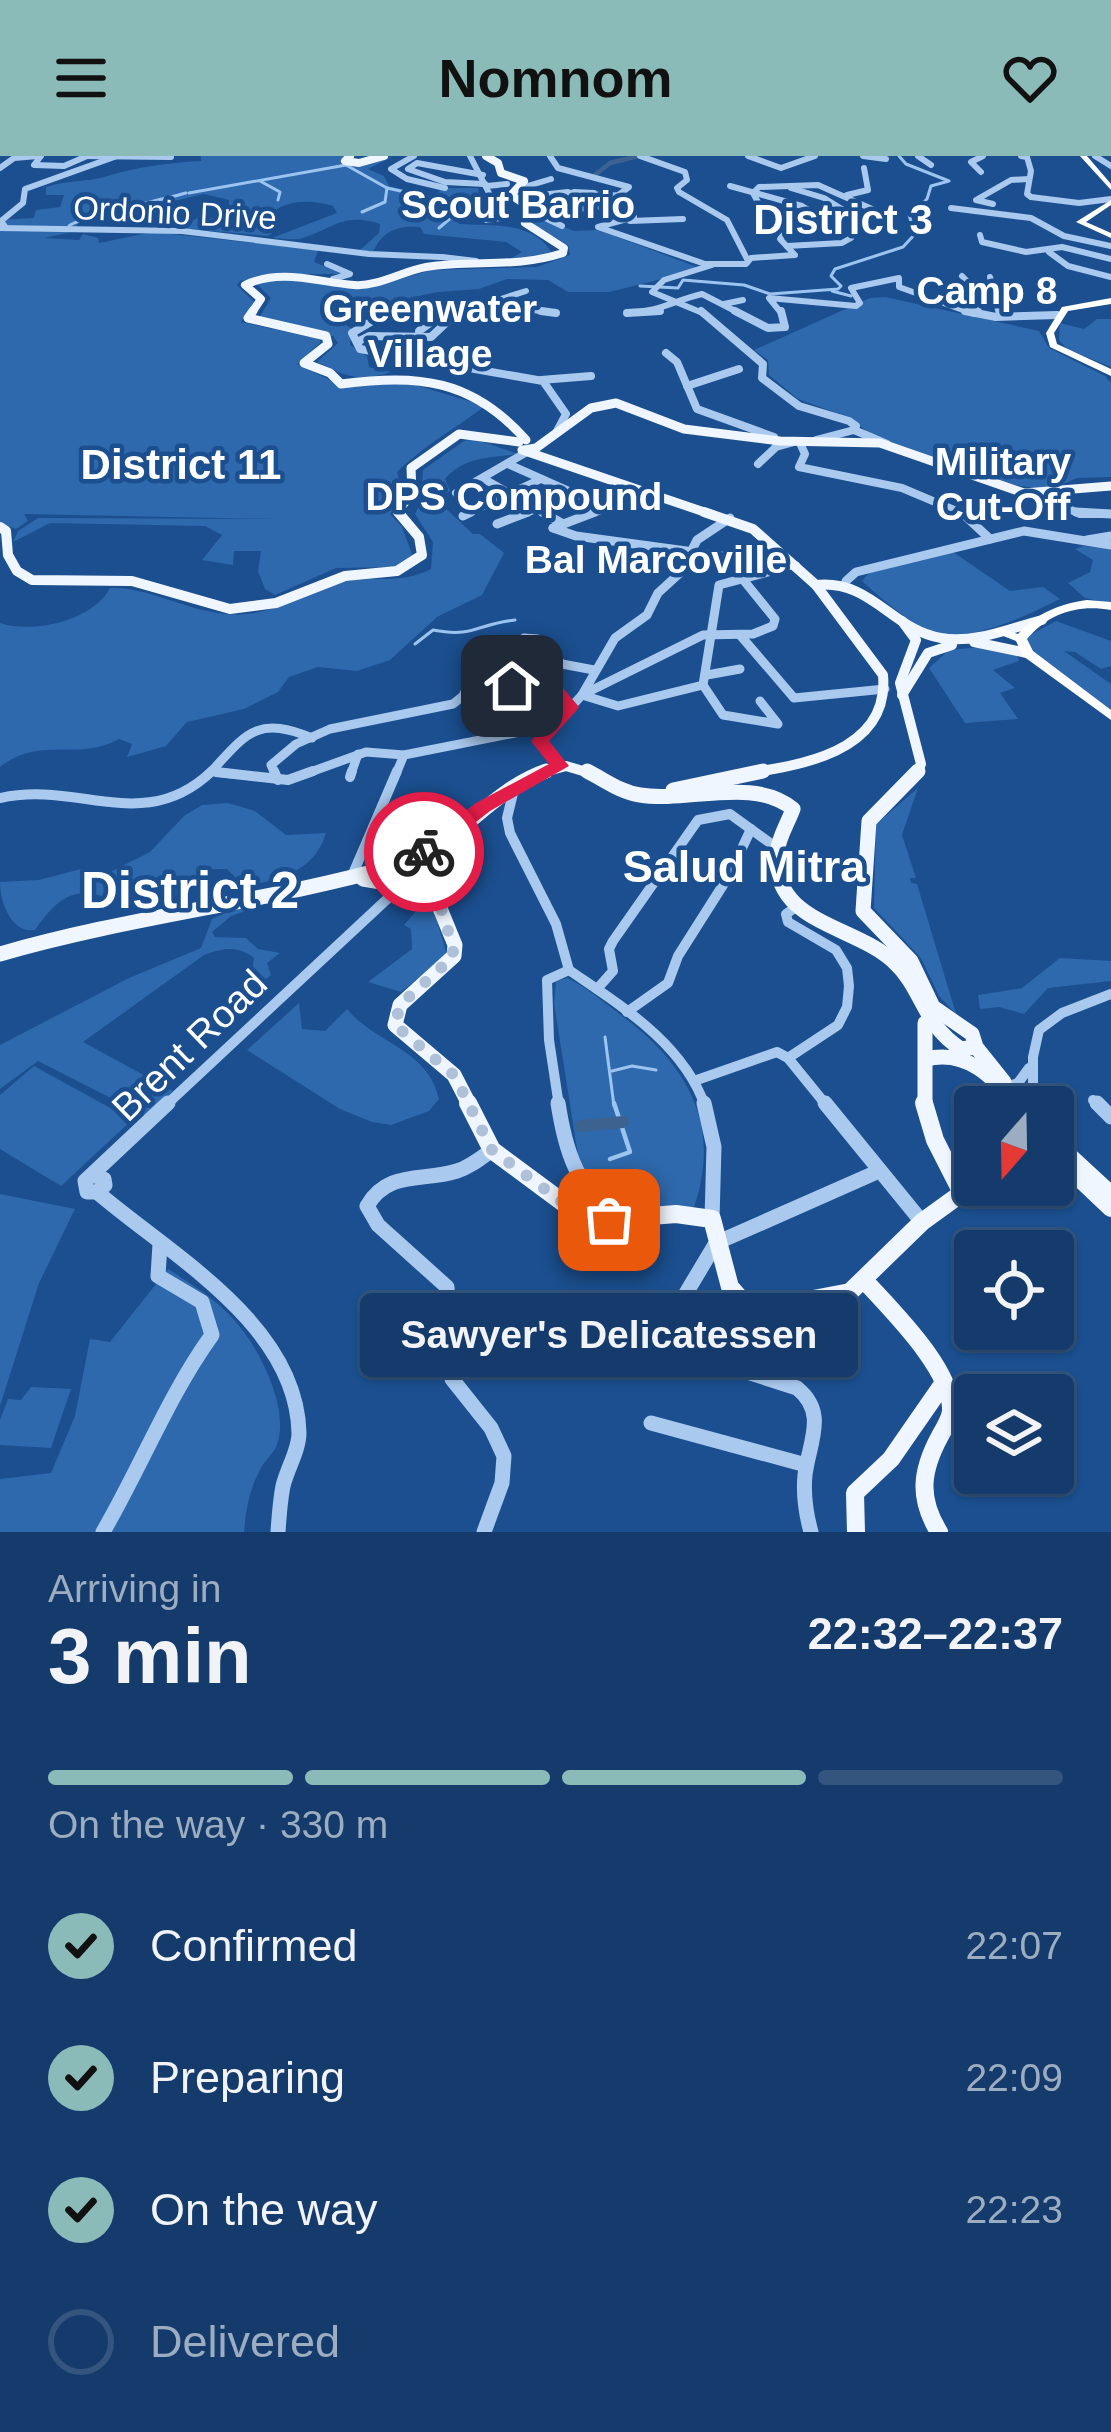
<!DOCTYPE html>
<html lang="en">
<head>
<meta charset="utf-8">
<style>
	:root { --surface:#143b6b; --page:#1d4271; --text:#f1f3f6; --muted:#9dadc1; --line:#33557e; --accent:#8bbbb9 }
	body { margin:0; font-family:Arial,sans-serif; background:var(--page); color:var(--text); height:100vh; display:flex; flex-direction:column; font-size:45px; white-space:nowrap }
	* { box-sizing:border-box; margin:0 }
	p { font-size:39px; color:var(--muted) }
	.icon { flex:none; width:66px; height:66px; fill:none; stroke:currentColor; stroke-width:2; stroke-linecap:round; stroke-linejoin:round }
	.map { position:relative; height:1376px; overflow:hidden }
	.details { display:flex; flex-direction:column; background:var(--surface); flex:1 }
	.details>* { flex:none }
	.needle { width:78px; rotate:200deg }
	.fabs { position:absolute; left:954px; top:930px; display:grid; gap:24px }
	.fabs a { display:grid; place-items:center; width:120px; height:120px; border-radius:12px; background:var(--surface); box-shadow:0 3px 9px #0004,0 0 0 3px var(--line); font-size:60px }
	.pin { position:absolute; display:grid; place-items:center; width:102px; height:102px; color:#fff; margin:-51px; border-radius:24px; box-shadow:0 6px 18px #0006 }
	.courier { position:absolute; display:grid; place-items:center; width:120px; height:120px; margin:-60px; border:9px solid #e11d48; border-radius:50%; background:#fff; color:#222; box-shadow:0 3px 15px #0007 }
	.bubble { position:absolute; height:84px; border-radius:12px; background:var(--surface); box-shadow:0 3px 9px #0004,0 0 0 3px var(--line); font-size:39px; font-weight:700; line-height:84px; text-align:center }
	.overview em { font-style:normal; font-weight:700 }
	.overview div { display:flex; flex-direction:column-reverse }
	.overview { display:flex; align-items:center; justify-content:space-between; height:204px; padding:0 48px }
	h1 { font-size:78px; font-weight:700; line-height:90px }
	.bar { display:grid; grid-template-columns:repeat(4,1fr); gap:18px 12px; align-content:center; height:144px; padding:0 48px }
	.bar i { height:15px; border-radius:9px; background:var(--line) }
	.bar .current { background:var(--accent) }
	.bar p { grid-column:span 4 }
	ol { padding:0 48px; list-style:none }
	li { display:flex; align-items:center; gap:36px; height:132px }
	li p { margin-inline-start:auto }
	li .icon { padding:12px; border-radius:50%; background:var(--accent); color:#111; stroke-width:4 }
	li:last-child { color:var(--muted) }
	li i { width:66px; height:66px; border:6px solid var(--line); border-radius:50% }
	header { display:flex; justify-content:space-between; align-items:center; height:156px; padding:0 48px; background:var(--accent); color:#111; font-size:54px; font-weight:700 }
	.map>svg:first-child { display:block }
	.green { fill:#2e69ad }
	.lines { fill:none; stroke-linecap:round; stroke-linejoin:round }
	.stream-far1 { stroke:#9cc4f0; stroke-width:3 }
	.stream { stroke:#9cc4f0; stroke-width:4.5 }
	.canal-far1 { stroke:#3c6290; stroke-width:4.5 }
	.canal { stroke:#3c6290; stroke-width:12 }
	.minor-far4 { stroke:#a9c9ee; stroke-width:6 }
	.minor-far3 { stroke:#a9c9ee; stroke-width:8 }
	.minor-far2 { stroke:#a9c9ee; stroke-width:9 }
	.minor-far1 { stroke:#a9c9ee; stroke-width:10 }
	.minor { stroke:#a9c9ee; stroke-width:15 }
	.major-far4 { stroke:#f0f6ff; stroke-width:8 }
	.major-far3 { stroke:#f0f6ff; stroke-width:9 }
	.major-far2 { stroke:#f0f6ff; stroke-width:10 }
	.major-far1 { stroke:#f0f6ff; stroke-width:15 }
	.major { stroke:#f0f6ff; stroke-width:18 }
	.highway { fill:#fff; fill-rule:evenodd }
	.route { fill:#e11d48 }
	.done { stroke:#afc1d8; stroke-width:12; stroke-dasharray:0 21.6 }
	.labels { text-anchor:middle; stroke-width:9; stroke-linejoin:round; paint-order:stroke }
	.far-street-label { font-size:33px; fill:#fff; stroke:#1b4f8f }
	.far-quarter-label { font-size:39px; font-weight:bold; fill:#fff; stroke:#1b4f8f }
	.street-label { font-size:39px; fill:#fff; stroke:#1b4f8f }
	.far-district-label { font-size:42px; font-weight:bold; fill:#fff; stroke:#1b4f8f }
	.quarter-label { font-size:45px; font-weight:bold; fill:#fff; stroke:#1b4f8f }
	.district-label { font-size:51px; font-weight:bold; fill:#fff; stroke:#1b4f8f }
</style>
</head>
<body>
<header><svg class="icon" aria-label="menu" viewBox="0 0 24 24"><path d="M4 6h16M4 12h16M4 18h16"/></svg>Nomnom<svg class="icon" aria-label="heart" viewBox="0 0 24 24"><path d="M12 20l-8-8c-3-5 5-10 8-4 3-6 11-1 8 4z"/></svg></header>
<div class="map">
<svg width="1111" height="1376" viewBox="0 0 1111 1376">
	<rect width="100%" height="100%" fill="#1b4f8f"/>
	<g class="green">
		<path d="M201 0H345L343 7 357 11 394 0 368 13 384 20 389 30 434 41 442 32H478L479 37 461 49 468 53 456 64 459 68C492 70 533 65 552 97L510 103 522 96 506 86 424 78 420 71C398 69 382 75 373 96L360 94 379 77 380 68C344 56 332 73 303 82 296 85 280 82 272 82L337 57 333 50C314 44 289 43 273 56L278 63 271 68 272 78 267 80 179 72 199 61 223 63 221 53 229 50V44L204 38 157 49 152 53 154 59 81 64 75 72 0 71V64L34 62 36 54 60 51 64 39H46V31C68 24 87 26 104 21 137 11 166 7 201 5Z"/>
		<path d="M541 61 574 75 599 74 702 113 609 136H568L548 124 507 123 479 133 437 136 351 155 337 163 352 173 350 189 367 200 369 211 391 216C357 227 347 220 317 206L338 187 333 180 259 162 271 142 257 128 260 125 302 122 365 133 431 114 537 111 570 99 568 89 533 68Z"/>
		<path d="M0 74 72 76 44 82 79 84 83 78 98 82 99 87 153 76 318 94 314 106 343 118H279L240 125 237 129 255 147 241 166 319 183 321 186 297 208 344 231 393 222 485 250C456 272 426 288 397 316L403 337 390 358 402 371 413 401 398 411 336 412 275 439 265 433 258 415 261 395H234L233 409 202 404 222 379 205 370 50 367 13 386 18 375 38 362 274 363 24 358 28 365 16 373 0 367Z"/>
		<polygon points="885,141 1039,175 1049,192 1105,220 1111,227 1111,321 1077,322 1050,334 1015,329 871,279 851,262 798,243 769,219 768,204 754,194 870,142"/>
		<polygon points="1097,163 1111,163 1111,211 1067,193 1059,184 1060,167 1084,173"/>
		<path d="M475 283 518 298C490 302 465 300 445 323L450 335 437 344 473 378H480L504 397 482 439 437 461 390 504 357 515 318 511 289 521 278 536 244 553 187 566 166 590 127 601 132 588 119 583C78 606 40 579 0 611V467C32 478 93 465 110 432 151 431 186 455 227 458 275 462 299 436 342 426 374 419 401 429 431 413L433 386 415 358 421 345 423 314 464 285Z"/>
		<polygon points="1083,390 1111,392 1111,448 1085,442 1068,427 1090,416 1093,404 1075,393"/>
		<path d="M953 396 1010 435 1043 431 1060 443C1026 460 980 482 941 479 922 478 877 439 862 425L869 417Z"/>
		<polygon points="1056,465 1111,485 1111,510 1101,513 1075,496 1064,495 1111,528 1111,555 1029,495 1026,481"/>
		<polygon points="983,491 1017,499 1019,505 993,514 1015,532 1000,537 1018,563 965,567 929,512 949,494"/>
		<polygon points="918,632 902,679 916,722 910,722 911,727 917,728 956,858 939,840 921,802 874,752 876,668"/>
		<path d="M228 647 255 655 286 679 326 677C313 719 275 724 237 732L236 722 227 713H208C192 722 180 742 162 747 105 760 83 702 35 774 12 778 0 747 0 726L39 724 81 713 110 716 150 696 184 660 202 649Z"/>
		<polygon points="432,748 447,799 401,836 368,826 412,793 411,773 404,769 417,754"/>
		<path d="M239 751 251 753 231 760 212 776 215 781 246 782 258 793 280 797 267 807 271 819 266 823 252 815 254 802C237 789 223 792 204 799L83 886 173 935 146 960 38 905 0 933V889L129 822 201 792 212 763Z"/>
		<polygon points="1060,802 1111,805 1111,825 1048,832 1024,858 999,851 980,853 978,839 1022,832"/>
		<path d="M567 822C587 831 603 846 621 859 685 907 723 967 694 1051L616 1054 580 1012 554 847 556 825Z"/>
		<path d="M299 847 302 873 325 875 347 853C376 888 428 893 439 943L429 955 391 969 372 966 340 953 247 894Z"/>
		<polygon points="34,910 132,964 61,1030 0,993 0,939"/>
		<polygon points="0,1038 75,1053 39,1127 0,1250"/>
		<path d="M168 1113C193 1129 222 1147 240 1171 262 1198 291 1257 276 1291 272 1299 264 1305 260 1314 249 1334 246 1354 244 1376H0V1323L51 1317 75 1260 90 1183 110 1186Z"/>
		<polygon points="31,1231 71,1233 51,1292 0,1289 0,1264 8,1243 21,1244"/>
	</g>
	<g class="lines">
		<g class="stream-far1">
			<polyline points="346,9 387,32 437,43 460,54 439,72"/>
			<polyline points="260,25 280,36 278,44"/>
			<polyline points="189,37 346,9"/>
			<polyline points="598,37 618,38"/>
			<polyline points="362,56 385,46 387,32"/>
			<path d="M69 70C81 60 162 44 186 37"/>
			<polyline points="640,130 678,132 683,124 744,129 770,138 838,133 841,130 831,120 835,113 903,91 915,78 909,59 927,43 931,30 949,25 906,8 899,0"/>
			<polyline points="832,135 851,140"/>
			<path d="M415 488 433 474C475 482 476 468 515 464"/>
			<polyline points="605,881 614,950"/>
			<polyline points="612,915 632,910 656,914"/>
		</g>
		<polyline class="stream" points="610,1003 630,996 614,947"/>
		<polyline class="canal-far1" points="595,19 610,7 638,0"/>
		<polyline class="canal" points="581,970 623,966"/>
		<g class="minor-far4">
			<polyline points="41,0 34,9 64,10 87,0"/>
			<polyline points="82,0 171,1"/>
			<polyline points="414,0 391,13 407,23 445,32"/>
			<polyline points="470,0 491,41"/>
			<polyline points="550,0 558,12 629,31 604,50"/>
			<polyline points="640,0 685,16 687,24 677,32 679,36 727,64 747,103"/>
			<polyline points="748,0 781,12 815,0"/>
			<polyline points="863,0 886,3"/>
			<polyline points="918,0 931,9"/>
			<polyline points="1021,0 1027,1 1031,15 1027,38 1031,41 1079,47 1111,43"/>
			<polyline points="1095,0 1111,10"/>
			<polyline points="0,12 14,2 38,0"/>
			<polyline points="981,16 971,6 983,0"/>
			<polyline points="483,19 417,7 408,13 445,26 485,28"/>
			<polyline points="487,30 507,28"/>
			<polyline points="730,30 802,50 829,66"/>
			<polyline points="521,32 551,23"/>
			<polyline points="791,32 824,42 845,55 820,59"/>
			<polyline points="574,36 594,37"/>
			<polyline points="847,39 868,34 864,12"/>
			<polyline points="513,42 568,36 579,40 541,41"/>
			<polyline points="993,48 976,44 1011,24 1029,23"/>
			<polyline points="951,52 1031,62 1064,80 1111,90"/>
			<polyline points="536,58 604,50 634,61"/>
			<polyline points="482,59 486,64 507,61 492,51 497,42"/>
			<polyline points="539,59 562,70"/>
			<polyline points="634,61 598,71 705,108 746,108 751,102 795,99 780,83 791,68 759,48 753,37 759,31 818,29 872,53"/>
			<polyline points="630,65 683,63"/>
			<polyline points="0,72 182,75 369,98 440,101"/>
			<polyline points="6,72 1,65 23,47 25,33 117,0"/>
			<polyline points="980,79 982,86 1026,96 1062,91 1111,103"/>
			<polyline points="787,90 842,87 851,82"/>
			<polyline points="1049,96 1068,110 1111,121"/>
			<polyline points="442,101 476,105"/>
			<polyline points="327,108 350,118 333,123"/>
			<polyline points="962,120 982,140"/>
			<polyline points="990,121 999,158"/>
			<polyline points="526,135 501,143 502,150 556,157"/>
			<polyline points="724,148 743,144"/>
			<polyline points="979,155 965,142 995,139"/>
			<path d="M627 157C658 156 673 145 702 138L741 158"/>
			<polyline points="442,158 457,147"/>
			<polyline points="474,158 504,152"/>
			<polyline points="705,158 652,136 664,124 712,109"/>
			<polyline points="782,158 769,142 856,150 860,147 851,132 899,122 899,131 974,158"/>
		</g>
		<g class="minor-far3">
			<polyline points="541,155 556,157"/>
			<polyline points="701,155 763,208 762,222 799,250 849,265 856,270 854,274 887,288"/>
			<polyline points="735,155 768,172 785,171 781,155"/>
			<polyline points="965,155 996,161 1057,159"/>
			<polyline points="375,157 374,164 352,177 360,193 543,225 566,258 556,277"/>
			<polyline points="627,157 660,155"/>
			<polyline points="419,182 419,175 446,155"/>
			<polyline points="359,185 369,180 431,181 450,163 489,155"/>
			<polyline points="666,197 677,206 697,253 774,281"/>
			<polyline points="541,224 591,220"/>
			<polyline points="687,230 739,213"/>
			<polyline points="816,284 854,274"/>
			<polyline points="800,287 805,298 799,311 902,332 966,359"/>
			<polyline points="508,308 607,352 587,359"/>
			<polyline points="758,308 776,291 794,286"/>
			<polyline points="484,323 548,359"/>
			<polyline points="456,337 532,293"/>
			<polyline points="1039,339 1080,358 1111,358"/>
			<polyline points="464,359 541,323"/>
			<polyline points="520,359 539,352"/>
		</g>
		<g class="minor-far2">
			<polyline points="542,356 563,368"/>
			<polyline points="961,356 990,383"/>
			<polyline points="1076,356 1111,358"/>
			<polyline points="463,360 471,356"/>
			<polyline points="497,368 528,356"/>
			<polyline points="553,372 595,356"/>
			<polyline points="553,372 576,380 796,410"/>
			<polyline points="1087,384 1111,380"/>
			<polyline points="846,425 856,416 1024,375 1111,389"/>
			<polyline points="740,479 794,542 885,533"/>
			<polyline points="707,519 740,513"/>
			<polyline points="703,529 719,429 779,413"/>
			<polyline points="703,529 723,559 778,568 760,545"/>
			<polyline points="512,530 550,528 570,551"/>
			<polyline points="582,539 703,479 753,478 773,470 775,463 741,421"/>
			<polyline points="582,539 618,550 703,529"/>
			<polyline points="540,585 582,539 615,482 647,459 658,437 681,416 697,384 730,362"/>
			<polyline points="540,585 560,610"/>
			<polyline points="216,616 233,618"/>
			<path d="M209 618C246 578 256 559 312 582"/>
			<polyline points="275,618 271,609 296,588 330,573 453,548 463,540 473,518 498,507 524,482 538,483 562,508 594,514"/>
			<polyline points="305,618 366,596 404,599"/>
			<polyline points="351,618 358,598"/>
			<polyline points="396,618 404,599 515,577 553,563"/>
		</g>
		<g class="minor-far1">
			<polyline points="274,615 278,624"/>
			<polyline points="216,616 288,624 313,615"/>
			<polyline points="350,621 352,615"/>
			<polyline points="514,633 507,662 510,677 556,768 569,814"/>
			<path d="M0 642C79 624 144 680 212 615"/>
			<polyline points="352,720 397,615"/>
			<path d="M569 814C621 850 683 887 705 950"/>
			<polyline points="597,833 613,815 609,793 613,785 698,664 730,658 777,692"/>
			<polyline points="627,856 668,827 678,800 730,718 751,673"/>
			<polyline points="788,902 827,950"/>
			<polyline points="694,925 777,896 788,902 838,869 847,851 849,830 847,812 836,794 788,766 786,758 796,751"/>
			<polyline points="1003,932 1018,927 1029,912"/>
			<polyline points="1093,944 1100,950"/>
			<polyline points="165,950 413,719 420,702"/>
			<polyline points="559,950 549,884 547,824 569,814"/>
			<polyline points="1033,950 1033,901 1039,874 1062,857 1111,838"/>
		</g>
		<g class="minor">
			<path d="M558 947C566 999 576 1021 608 1062"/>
			<polyline points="704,947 714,991 712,1063"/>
			<polyline points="825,947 922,1066"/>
			<polyline points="1097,947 1111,961"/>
			<polyline points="95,1020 104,1023 105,1029 97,1036 87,1036 85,1025 168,947"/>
			<path d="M97 1036C169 1098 297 1168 299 1277 299 1294 287 1313 283 1330 280 1345 279 1361 278 1376"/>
			<polyline points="651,1267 806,1309"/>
			<path d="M103 1376C141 1311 168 1240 212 1179L202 1146 158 1120 160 1088"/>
			<path d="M484 1376 502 1327 504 1300 491 1272 452 1223 447 1131 378 1069 367 1050C388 1014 422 1026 457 1015 470 1011 481 1002 492 994"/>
			<path d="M811 1376C806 1358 803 1339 805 1319 809 1286 828 1257 797 1232L688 1197 673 1181 676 1154 716 1087 877 1016"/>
		</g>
		<g class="major-far4">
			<polyline points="350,0 345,5 359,7 384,0"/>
			<path d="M251 158 261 143 245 129C281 112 317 126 354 129 377 131 403 115 426 111 474 103 514 113 563 97L564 92 525 67 536 56 511 39 524 25 501 17 498 7 486 0"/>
		</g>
		<g class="major-far3">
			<path d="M253 155 248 162 326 180 328 188 304 207 330 217 341 228C419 218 472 223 526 284"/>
			<polyline points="522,294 713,359"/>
			<polyline points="524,294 536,292 591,252 616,247 684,273 780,285 880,287 1024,337 1111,330"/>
			<polyline points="401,359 398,356 412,336 411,312 459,278 519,286"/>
		</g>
		<g class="major-far2">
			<path d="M704 356 753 373 816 429 883 519C890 597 798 610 741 618"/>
			<polyline points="0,371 6,375 8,399 17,415 32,424 132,425 230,453 276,447 345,420 397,415 422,399 419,381 398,356"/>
			<path d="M816 429C871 423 892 474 941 482 975 488 1010 472 1042 464"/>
			<polyline points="902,465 916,484 900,527 921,608 917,618"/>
			<polyline points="974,486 1027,497"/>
			<polyline points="902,539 928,497 952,489"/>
			<polyline points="537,618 566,610 593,618"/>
		</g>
		<g class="major-far1">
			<path d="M587 615C605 624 620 636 640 639 687 647 754 620 793 653 788 667 778 682 777 697 771 767 854 769 893 805 923 832 922 868 961 893L976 891"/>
			<polyline points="918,615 869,665 863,755 911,805 933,851 972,878 976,891 1004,926 1003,932"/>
			<polyline points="673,634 763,615"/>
			<polyline points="419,701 455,789 454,800 400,849 395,869 454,919 470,950"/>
			<polyline points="363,723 435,735"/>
			<path d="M0 798C131 760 268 746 398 709 454 693 490 634 546 615"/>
			<path d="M926 903C967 893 993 921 1018 950"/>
			<polyline points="925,950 925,867"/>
		</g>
		<g class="major">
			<polyline points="468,947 492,994 573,1054 600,1064 676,1058 712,1063 730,1131 744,1147 762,1153 850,1136 922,1066 962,1037 999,1029"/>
			<polyline points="924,947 935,984 962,1037"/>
			<polyline points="1016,947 1019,951"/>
			<polyline points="1057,989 1111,1039"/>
			<polyline points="1053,997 1111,1052"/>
			<path d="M865 1125C891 1154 953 1214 951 1255 950 1265 944 1272 940 1280 921 1315 918 1342 939 1376"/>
			<polyline points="856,1376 855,1337 891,1303 943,1228"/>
		</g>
		<g class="highway">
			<polygon points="1080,0 1087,0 1111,28 1111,34"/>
			<polygon points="1111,44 1111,49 1086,66 1111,77 1111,82 1076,66"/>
			<polygon points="1111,142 1111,148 1068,155 1054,177 1057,188 1111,213 1111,220 1050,191 1046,177 1062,151"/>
			<path d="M1087 444 1111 446V454C1078 448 1049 457 1027 483L1033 495 1111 554V564L1023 500 1016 485 993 476 999 472 1018 478C1037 457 1059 448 1087 444Z"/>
		</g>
	</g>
	<polygon class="route" points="506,526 558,526 579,551 576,555 549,585 569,610 490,655 431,701 417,701 417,692 476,647 549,608 531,585 561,551 547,534 506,534"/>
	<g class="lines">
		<polyline class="done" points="424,696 419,701 445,762 454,800 400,849 395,869 454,919 492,994 573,1054 609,1064"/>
	</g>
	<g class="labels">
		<g class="far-street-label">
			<text transform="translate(175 56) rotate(3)" y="12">Ordonio Drive</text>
		</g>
		<g class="far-quarter-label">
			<text x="518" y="62">Scout Barrio</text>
			<text x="987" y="148">Camp 8</text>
			<text x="430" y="166">Greenwater<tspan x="430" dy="45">Village</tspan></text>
			<text x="1003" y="319">Military<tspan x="1003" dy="45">Cut-Off</tspan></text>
			<text x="514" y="354">DPS Compound</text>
			<text x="656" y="417">Bal Marcoville</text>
		</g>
		<g class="street-label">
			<text transform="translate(189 889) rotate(-44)" y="14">Brent Road</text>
		</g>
		<g class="far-district-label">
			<text x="843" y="78">District 3</text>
			<text x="181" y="323">District 11</text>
		</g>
		<g class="quarter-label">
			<text x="744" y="726">Salud Mitra</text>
		</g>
		<g class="district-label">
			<text x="190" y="752">District 2</text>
		</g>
	</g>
</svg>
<div class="fabs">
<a><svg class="needle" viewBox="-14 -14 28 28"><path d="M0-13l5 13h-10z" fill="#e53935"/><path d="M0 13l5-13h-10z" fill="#9dadc1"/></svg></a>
<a><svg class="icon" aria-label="locate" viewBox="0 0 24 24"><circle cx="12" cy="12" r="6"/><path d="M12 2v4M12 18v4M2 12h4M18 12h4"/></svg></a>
<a><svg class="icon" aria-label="layers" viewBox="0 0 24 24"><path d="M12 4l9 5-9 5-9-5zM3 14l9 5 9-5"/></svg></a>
</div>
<div class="pin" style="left:609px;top:1064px;background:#ea580c"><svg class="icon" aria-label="bag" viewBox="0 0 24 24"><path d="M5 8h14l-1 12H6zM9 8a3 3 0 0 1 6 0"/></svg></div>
<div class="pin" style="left:512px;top:530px;background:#1f2937"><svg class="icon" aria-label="home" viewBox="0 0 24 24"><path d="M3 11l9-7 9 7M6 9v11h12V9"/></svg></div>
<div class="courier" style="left:424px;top:696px"><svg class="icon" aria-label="bike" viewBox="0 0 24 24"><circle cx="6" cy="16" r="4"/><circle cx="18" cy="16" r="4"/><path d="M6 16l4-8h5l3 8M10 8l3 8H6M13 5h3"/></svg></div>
<div class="bubble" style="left:360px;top:1137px;width:498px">Sawyer's Delicatessen</div>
</div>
<section class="details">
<div class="overview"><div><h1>3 min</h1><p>Arriving in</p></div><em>22:32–22:37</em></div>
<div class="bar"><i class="current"></i><i class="current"></i><i class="current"></i><i></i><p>On the way · 330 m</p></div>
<ol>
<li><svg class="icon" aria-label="check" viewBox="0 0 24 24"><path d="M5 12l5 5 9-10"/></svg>Confirmed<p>22:07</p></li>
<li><svg class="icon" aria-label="check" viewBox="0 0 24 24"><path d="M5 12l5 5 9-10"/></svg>Preparing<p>22:09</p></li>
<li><svg class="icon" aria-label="check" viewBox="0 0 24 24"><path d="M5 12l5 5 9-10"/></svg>On the way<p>22:23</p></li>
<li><i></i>Delivered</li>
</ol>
</section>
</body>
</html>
